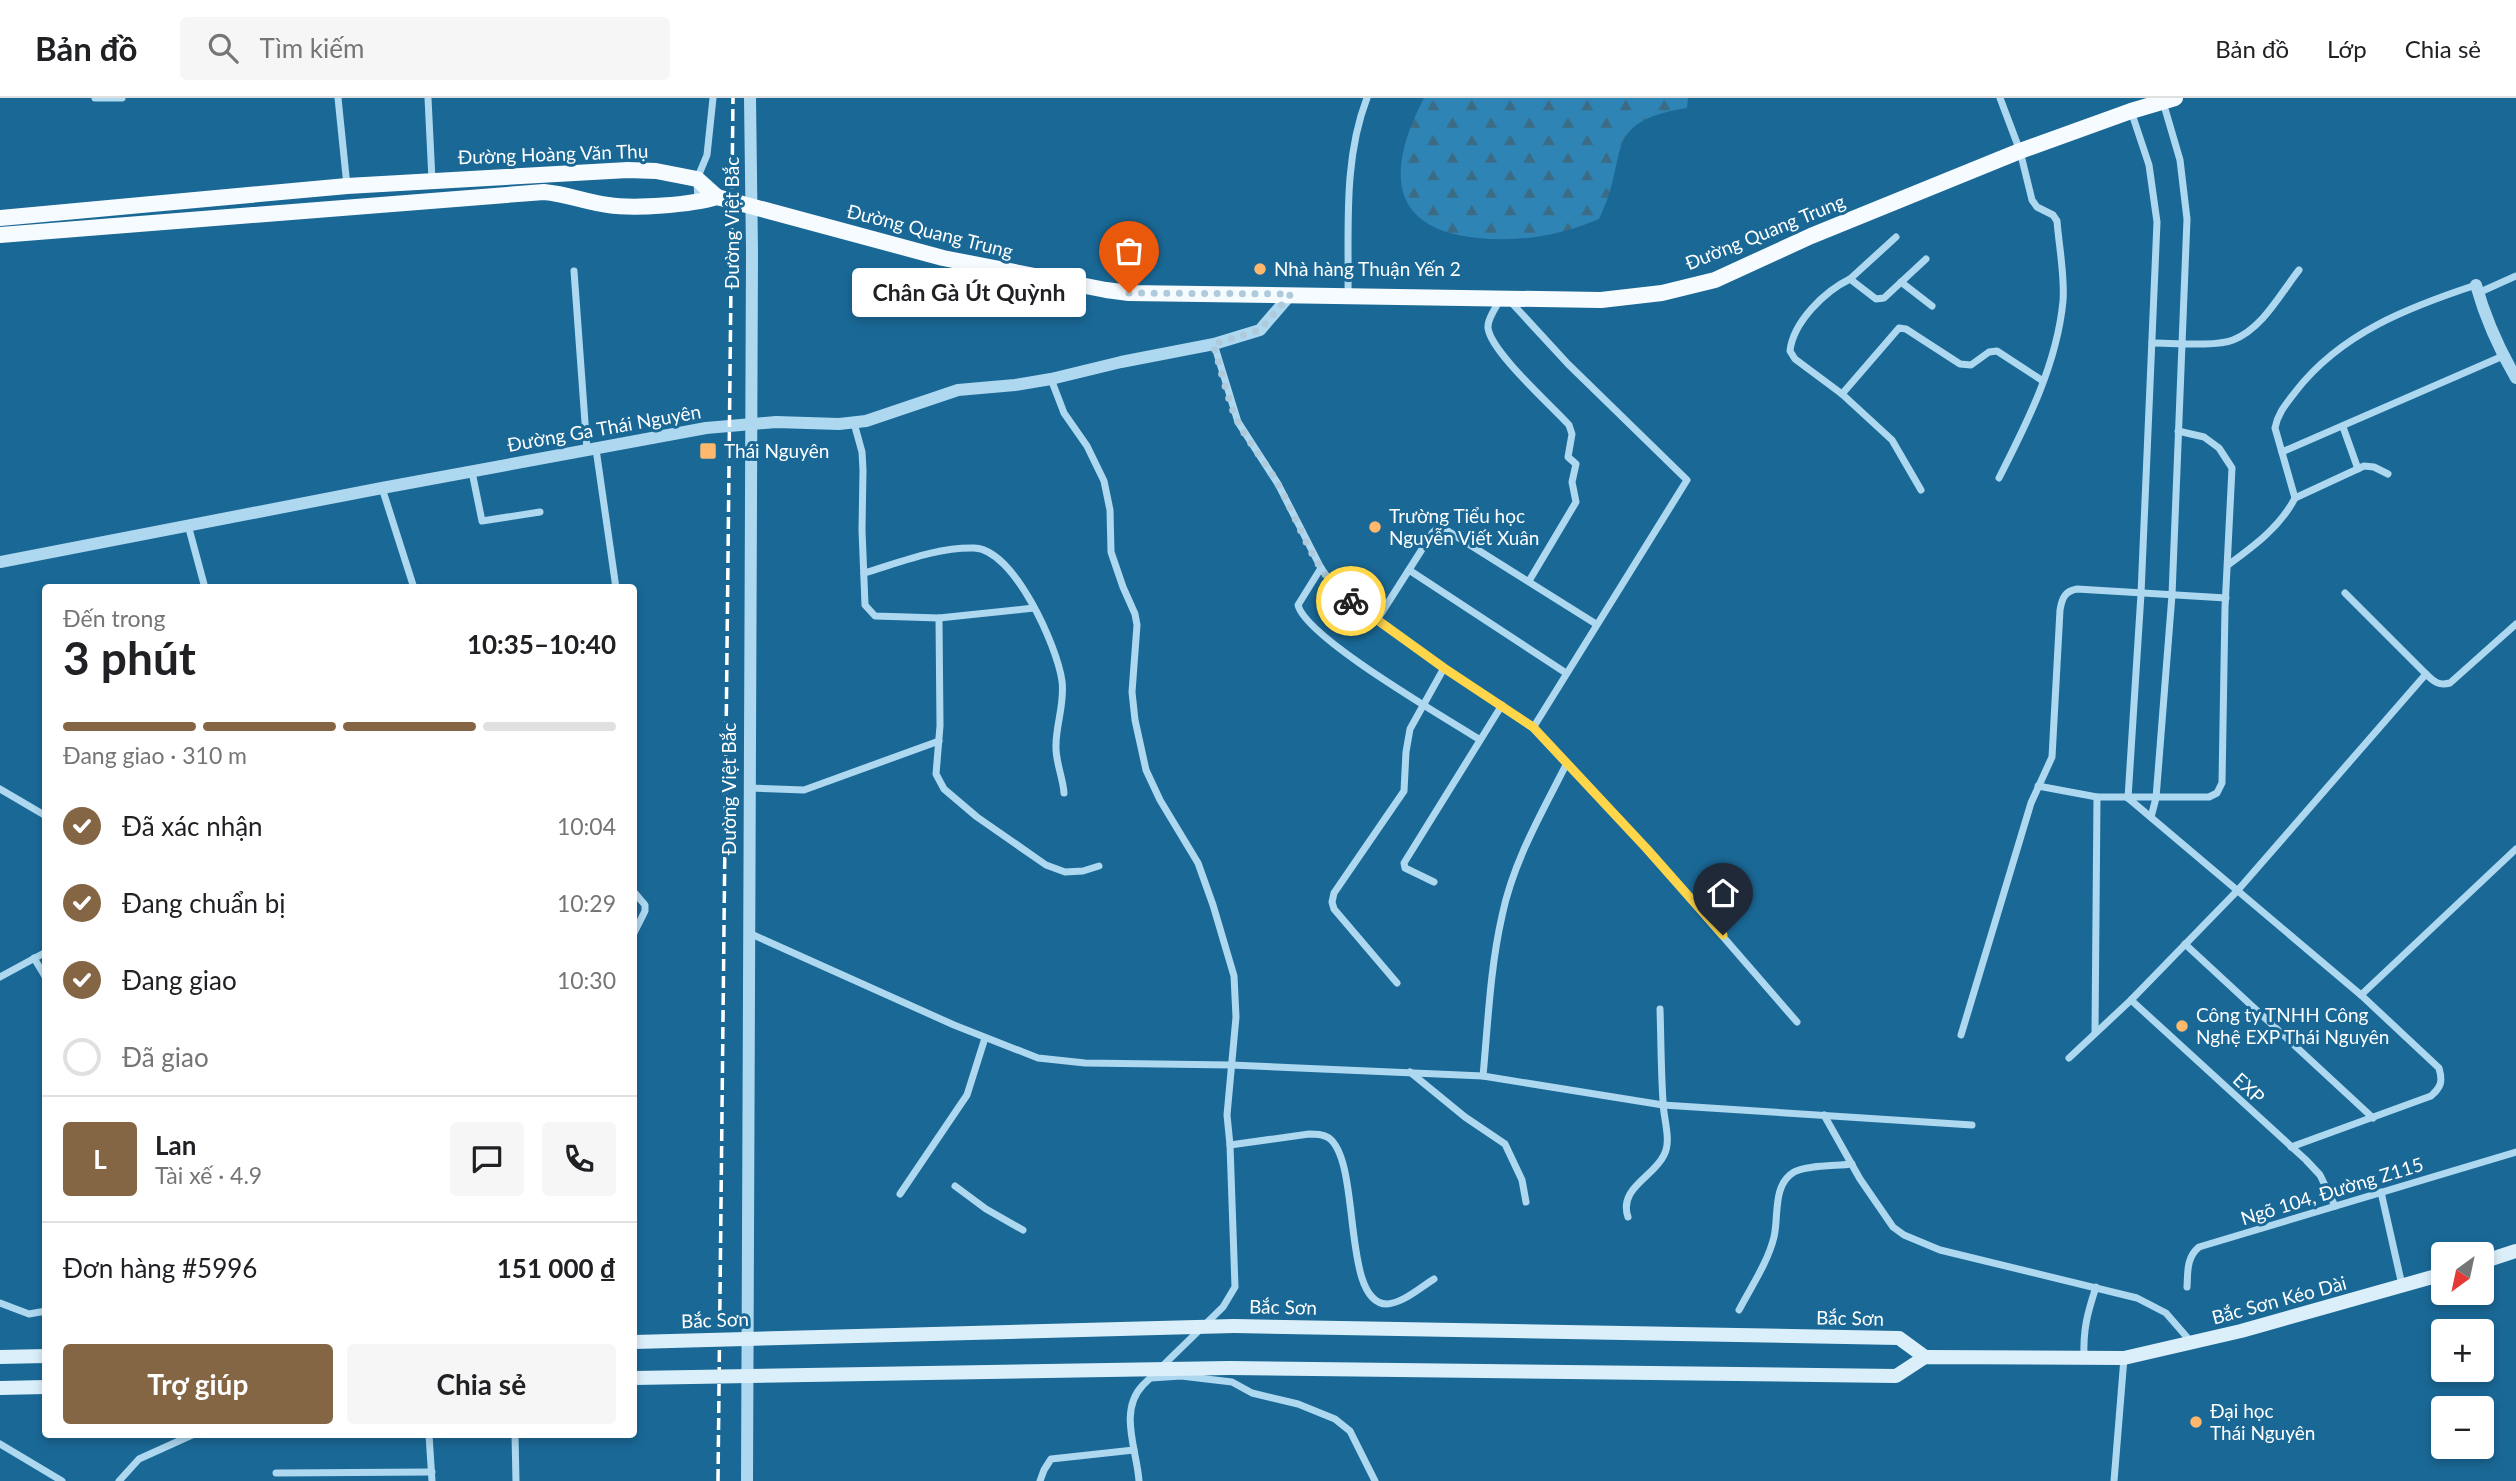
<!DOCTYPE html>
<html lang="vi">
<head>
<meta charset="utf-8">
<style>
	:root { --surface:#fff; --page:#f6f6f6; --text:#202124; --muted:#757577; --line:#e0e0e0; --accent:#846544 }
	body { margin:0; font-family:Lato,sans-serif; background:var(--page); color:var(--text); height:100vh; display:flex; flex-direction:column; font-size:26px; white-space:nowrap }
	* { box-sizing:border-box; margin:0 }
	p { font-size:23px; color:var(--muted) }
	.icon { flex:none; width:38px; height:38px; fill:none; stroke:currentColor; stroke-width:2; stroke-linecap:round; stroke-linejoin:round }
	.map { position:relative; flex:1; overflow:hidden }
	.sheet { position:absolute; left:42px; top:486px; width:595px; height:854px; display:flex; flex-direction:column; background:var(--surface); border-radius:7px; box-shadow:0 4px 10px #0003 }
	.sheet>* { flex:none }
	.needle { width:46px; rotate:213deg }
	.tools { position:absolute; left:2431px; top:1144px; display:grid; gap:14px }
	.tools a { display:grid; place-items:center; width:63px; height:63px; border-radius:7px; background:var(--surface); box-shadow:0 4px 10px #0003; font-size:35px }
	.pin { position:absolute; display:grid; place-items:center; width:60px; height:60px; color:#fff; margin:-72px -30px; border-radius:50% 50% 50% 0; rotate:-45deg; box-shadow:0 0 7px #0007 }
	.pin .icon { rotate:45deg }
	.courier { position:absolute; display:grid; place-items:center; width:70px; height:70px; margin:-35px; border:5px solid #ffd54a; border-radius:50%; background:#fff; color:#222; box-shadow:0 2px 9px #0007 }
	.bubble { position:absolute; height:49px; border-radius:7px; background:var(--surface); box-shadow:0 4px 10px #0003; font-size:23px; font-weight:700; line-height:49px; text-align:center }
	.headline em { font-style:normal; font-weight:700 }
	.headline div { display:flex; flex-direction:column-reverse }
	.headline { display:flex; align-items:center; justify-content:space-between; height:119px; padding:0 21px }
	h1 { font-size:46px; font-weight:700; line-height:52px }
	.bar { display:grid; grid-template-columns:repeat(4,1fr); gap:10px 7px; align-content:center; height:84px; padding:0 21px }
	.bar i { height:9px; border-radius:5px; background:var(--line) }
	.bar .selected { background:var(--accent) }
	.bar p { grid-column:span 4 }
	.line { display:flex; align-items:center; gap:18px; padding:0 21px; border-top:2px solid var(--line) }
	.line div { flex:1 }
	.round { display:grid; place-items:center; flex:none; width:74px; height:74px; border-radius:7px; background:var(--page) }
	ol { padding:0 21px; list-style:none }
	li { display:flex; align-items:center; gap:21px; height:77px }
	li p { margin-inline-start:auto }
	li .icon { padding:7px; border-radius:50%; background:var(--accent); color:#fff; stroke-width:4 }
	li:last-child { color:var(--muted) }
	li i { width:38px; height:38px; border:4px solid var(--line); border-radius:50% }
	.cta { display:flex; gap:14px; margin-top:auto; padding:14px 21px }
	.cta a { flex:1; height:80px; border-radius:7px; background:var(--accent); color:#fff; font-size:28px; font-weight:700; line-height:80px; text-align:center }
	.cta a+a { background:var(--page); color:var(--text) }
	header { display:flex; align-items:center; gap:42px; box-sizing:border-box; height:98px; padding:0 35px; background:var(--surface); border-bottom:2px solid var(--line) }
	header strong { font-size:33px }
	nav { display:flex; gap:38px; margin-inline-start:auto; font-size:24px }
	.search { width:490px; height:63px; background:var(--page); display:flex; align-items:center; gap:18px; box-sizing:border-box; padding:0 24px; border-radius:7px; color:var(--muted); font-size:26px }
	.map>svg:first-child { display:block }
	.forest { fill:url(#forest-firs) }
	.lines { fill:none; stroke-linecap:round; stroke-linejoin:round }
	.minor { stroke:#add8f0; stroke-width:7 }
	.tertiary { stroke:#add8f0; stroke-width:12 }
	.secondary { stroke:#dbeffb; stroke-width:14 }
	.primary { stroke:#f6fbff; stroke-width:16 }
	.rail { stroke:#fff; stroke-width:3.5; stroke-dasharray:12 5; stroke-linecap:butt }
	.secondary-bridge { stroke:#dbeffb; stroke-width:14 }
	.done { stroke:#afcada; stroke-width:7; stroke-dasharray:0 12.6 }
	.route { stroke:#ffd54a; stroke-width:9 }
	.poi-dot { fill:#ffb86c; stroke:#1a6896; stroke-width:2.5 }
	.labels { text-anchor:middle; stroke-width:6; stroke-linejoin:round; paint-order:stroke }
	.street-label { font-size:19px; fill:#fff; stroke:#1a6896 }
	.poi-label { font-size:19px; fill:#fff; stroke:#1a6896; text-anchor:start }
</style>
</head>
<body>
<header>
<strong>Bản đồ</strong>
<div class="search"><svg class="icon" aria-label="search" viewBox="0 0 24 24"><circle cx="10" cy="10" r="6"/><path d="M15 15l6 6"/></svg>Tìm kiếm</div>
<nav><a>Bản đồ</a><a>Lớp</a><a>Chia sẻ</a></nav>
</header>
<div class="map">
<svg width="2516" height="1383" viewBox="0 0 2516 1383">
	<defs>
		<pattern id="forest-firs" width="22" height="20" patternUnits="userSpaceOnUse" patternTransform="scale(1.75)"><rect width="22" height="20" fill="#2e84b4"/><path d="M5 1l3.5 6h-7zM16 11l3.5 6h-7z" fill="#3c6b85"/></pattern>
	</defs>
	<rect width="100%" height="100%" fill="#1a6896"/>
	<path class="forest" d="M1424 0H1688L1687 10C1598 24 1631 58 1599 121 1559 138 1521 144 1478 140 1385 131 1388 69 1424 0Z"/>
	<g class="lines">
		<g class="minor">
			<polyline points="95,0 122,0"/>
			<polyline points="338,0 347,88"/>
			<polyline points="428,0 432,82"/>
			<polyline points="698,105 697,81 707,57 713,0"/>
			<polyline points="574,173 587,352"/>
			<polyline points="1850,181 1896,139"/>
			<polyline points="1901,184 1932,208"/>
			<polyline points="2478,195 2516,178"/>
			<path d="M1348 196C1349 131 1343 62 1367 0"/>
			<path d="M1501 200C1497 208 1487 221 1488 230 1491 254 1551 307 1569 327L1572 336 1568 359 1576 366 1572 384 1576 404 1529 483"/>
			<polyline points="1509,202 1568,266 1687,382 1533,630"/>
			<path d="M2152 245C2172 245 2215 249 2233 242 2263 230 2280 196 2299 172"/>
			<polyline points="1214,246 1238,324 1278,386 1321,470 1335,490 1444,570 1533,630 1647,751 1797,924"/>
			<path d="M1051 281 1064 315 1087 348 1104 383 1110 412 1111 454 1123 489 1135 516 1137 527 1132 594 1135 622 1146 672 1160 702 1198 765 1213 807 1234 878 1236 919 1227 1017 1230 1047 1235 1189 1223 1209 1143 1287C1118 1313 1137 1352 1139 1383"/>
			<polyline points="1842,296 1899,230 1906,231 1960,266 1971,267 1989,254 1997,253 2043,283"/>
			<polyline points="854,325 862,354 863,372 862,432 865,507 875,518 939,520 1034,510"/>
			<polyline points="2343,329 2358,371"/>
			<polyline points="596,351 616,490"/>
			<polyline points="2282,354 2503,258"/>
			<polyline points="472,374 482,423 540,414"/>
			<path d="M1999 380C2027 325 2057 266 2063 203 2065 178 2059 149 2057 123L2053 117 2037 109 2032 102 2020 53 2000 0"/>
			<polyline points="382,390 414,490"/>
			<path d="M1921 392 1892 342 1842 296 1795 261 1790 253C1793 224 1825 193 1850 181L1876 201 1884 200 1926 161"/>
			<polyline points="2295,400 2364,368 2374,369 2388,376"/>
			<polyline points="188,427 205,490"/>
			<path d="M2228 467C2254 448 2280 429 2295 400L2275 330C2278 314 2287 305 2296 293 2341 235 2409 209 2476 187"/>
			<path d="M1321 470 1298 507C1306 540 1446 620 1480 642"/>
			<polyline points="1409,472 1566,575"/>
			<path d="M864 475C898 465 937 449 974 450 1014 451 1057 548 1062 583 1065 605 1056 626 1056 647 1055 663 1063 679 1064 695"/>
			<polyline points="2345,495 2426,576"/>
			<polyline points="939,520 940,628 936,676 944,691 977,719 1046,767 1065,774 1083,773 1099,768"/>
			<polyline points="1377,522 1433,434 1438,430 1443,430 1596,526"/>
			<polyline points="2038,688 2097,699 2209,699 2217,695 2222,685 2225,510 2232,370 2219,350 2204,339 2178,333"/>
			<polyline points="749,690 804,692 939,643"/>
			<polyline points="0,691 46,718"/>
			<polyline points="2128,700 2141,496 2157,124 2149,67 2131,13"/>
			<path d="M2128 700 2361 897 2439 970C2443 984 2441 989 2431 998L2291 1049"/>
			<polyline points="2151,719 2156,700 2172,497 2187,121 2180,62 2163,4"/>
			<polyline points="1434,784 1405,770 1404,765 1502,607"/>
			<polyline points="634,794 645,807 645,813 634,835"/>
			<polyline points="749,835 954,927 1038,960 1085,965 1231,967 1483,978 1663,1007 1972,1027"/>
			<polyline points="2185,846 2373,1020"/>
			<polyline points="34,860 46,880"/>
			<polyline points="0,879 46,854"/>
			<polyline points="1397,885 1334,811 1332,804 1334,795 1404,693 1406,654 1410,631 1444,570"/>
			<polyline points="2361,897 2516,751"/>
			<polyline points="2131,902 2306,1062 2320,1077 2335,1108"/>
			<polyline points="2095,935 2097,699"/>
			<path d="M1961 937 2031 705 2052 659 2060 512C2062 500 2065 493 2077 491L2226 500"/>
			<path d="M2069 960 2131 902 2238 792 2426 576C2434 584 2439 588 2450 585L2516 526"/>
			<polyline points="1410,974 1465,1019 1505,1046 1522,1082 1526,1104"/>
			<path d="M1483 978C1488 925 1490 871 1502 818 1513 764 1542 714 1567 665"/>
			<polyline points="1824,1017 1860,1081 1893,1129 1904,1137 1940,1152 2137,1200 2166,1215 2192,1245"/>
			<path d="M1230 1047 1309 1036C1316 1036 1323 1036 1329 1040 1362 1065 1341 1206 1387 1206 1403 1205 1421 1189 1434 1181"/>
			<polyline points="955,1088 986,1111 1023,1132"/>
			<polyline points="2381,1094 2402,1187"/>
			<polyline points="900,1096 967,997 985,940"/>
			<path d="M1628 1119C1618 1090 1654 1079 1664 1057 1672 1042 1663 1020 1663 1003 1661 973 1661 942 1660 911"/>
			<path d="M2187 1189C2188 1174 2186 1160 2199 1149L2516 1054"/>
			<polyline points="0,1205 29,1216 46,1213"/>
			<path d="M1739 1212C1751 1189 1768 1164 1774 1139 1779 1119 1772 1087 1794 1074 1806 1067 1837 1068 1852 1066"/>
			<path d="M2084 1260C2083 1232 2087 1216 2096 1189"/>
			<polyline points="1151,1280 1181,1278 1232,1284 1252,1295 1298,1306 1335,1321 1350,1333 1375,1383"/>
			<polyline points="429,1337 432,1383"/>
			<polyline points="515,1337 516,1383"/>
			<polyline points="0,1346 62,1383"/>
			<polyline points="276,1375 432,1374"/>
			<polyline points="119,1383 139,1361 192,1337"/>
			<polyline points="1040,1383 1044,1372 1051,1361 1134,1352"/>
			<polyline points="2114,1383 2124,1260"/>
		</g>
		<g class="tertiary">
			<path d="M2476 187C2485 219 2499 251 2516 280"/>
			<polyline points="0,464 382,390 706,330 776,324 839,326 866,323 958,292 1015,287 1051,281 1121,264 1214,246 1260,232 1291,196"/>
			<polyline points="747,1383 752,154 750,0"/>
		</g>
		<g class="secondary">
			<polyline points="2482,1164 2516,1153"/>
			<polyline points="1234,1228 1899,1240 1925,1259"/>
			<polyline points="0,1259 46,1258"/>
			<polyline points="1229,1270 1896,1278 1925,1259 2124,1260 2241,1233 2443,1176"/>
			<polyline points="0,1290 46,1289"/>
		</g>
		<g class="primary">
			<polyline points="0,120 347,88 628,72 656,73 697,81 717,99"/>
			<path d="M0 137 544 94C567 96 586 104 608 107 634 111 692 107 717 99L943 160 1106 192 1129 195 1601 202 1662 195 1715 182 1811 138 2020 53 2131 13 2175 0"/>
		</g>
		<polyline class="rail" points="718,1383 733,0"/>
		<g class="secondary-bridge">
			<polyline points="634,1244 1234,1228"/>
			<polyline points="634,1280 1229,1270"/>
		</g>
	</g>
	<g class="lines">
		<path class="done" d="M1129 195 1291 196 1260 232 1213 246C1220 268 1225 291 1233 313 1242 337 1262 359 1275 381 1299 421 1312 475 1351 503"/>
		<polyline class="route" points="1351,503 1444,570 1533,629 1647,751 1723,837"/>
	</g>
	<g class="poi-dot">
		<circle cx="1260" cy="171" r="7"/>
		<rect x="699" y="344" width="18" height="18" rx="3.5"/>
		<circle cx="1375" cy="429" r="7"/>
		<circle cx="2182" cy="928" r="7"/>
		<circle cx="2196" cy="1324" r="7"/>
	</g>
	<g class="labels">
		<g class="street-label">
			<text transform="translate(553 56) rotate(-2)" y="7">Đường Hoàng Văn Thụ</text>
			<text transform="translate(732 125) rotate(-90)" y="7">Đường Việt Bắc</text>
			<text transform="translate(930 133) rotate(14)" y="7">Đường Quang Trung</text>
			<text transform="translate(1765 134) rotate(-22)" y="7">Đường Quang Trung</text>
			<text transform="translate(604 330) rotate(-10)" y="7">Đường Ga Thái Nguyên</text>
			<text transform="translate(729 691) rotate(-90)" y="7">Đường Việt Bắc</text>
			<text transform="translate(2249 990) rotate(43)" y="7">EXP</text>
			<text transform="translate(2332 1093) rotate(-17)" y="7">Ngõ 104, Đường Z115</text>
			<text transform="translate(2279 1202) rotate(-15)" y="7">Bắc Sơn Kéo Dài</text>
			<text transform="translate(1283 1209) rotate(1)" y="7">Bắc Sơn</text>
			<text transform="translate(1850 1220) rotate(1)" y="7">Bắc Sơn</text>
			<text transform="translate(715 1222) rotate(-2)" y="7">Bắc Sơn</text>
		</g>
		<g class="poi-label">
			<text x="1274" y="178">Nhà hàng Thuận Yến 2</text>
			<text x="724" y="360">Thái Nguyên</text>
			<text x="1389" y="425">Trường Tiểu học<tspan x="1389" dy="22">Nguyễn Viết Xuân</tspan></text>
			<text x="2196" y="924">Công ty TNHH Công<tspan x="2196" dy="22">Nghệ EXP Thái Nguyên</tspan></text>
			<text x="2210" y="1320">Đại học<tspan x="2210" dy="22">Thái Nguyên</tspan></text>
		</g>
	</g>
</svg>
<div class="tools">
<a><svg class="needle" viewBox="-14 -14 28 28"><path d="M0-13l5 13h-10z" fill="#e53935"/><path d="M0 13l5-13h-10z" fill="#757577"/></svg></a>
<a>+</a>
<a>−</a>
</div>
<div class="pin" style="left:1129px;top:195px;background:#ea580c"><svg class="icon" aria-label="bag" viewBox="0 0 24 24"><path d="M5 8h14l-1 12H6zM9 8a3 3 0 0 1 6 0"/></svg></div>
<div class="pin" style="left:1723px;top:837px;background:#1f2937"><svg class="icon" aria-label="home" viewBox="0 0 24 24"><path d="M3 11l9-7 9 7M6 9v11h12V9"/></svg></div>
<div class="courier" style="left:1351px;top:503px"><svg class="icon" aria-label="bike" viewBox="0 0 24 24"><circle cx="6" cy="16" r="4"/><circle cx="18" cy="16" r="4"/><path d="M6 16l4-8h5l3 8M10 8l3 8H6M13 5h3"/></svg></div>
<div class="bubble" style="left:852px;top:170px;width:234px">Chân Gà Út Quỳnh</div>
<section class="sheet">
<div class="headline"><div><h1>3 phút</h1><p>Đến trong</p></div><em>10:35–10:40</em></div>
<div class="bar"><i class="selected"></i><i class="selected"></i><i class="selected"></i><i></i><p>Đang giao · 310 m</p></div>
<ol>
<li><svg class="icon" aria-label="check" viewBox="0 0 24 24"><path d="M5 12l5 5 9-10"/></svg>Đã xác nhận<p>10:04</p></li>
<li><svg class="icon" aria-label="check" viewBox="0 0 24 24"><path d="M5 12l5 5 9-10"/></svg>Đang chuẩn bị<p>10:29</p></li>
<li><svg class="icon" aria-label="check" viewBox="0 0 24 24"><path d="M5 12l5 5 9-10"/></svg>Đang giao<p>10:30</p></li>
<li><i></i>Đã giao</li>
</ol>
<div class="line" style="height:126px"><b class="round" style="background:var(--accent);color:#fff">L</b><div><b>Lan</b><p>Tài xế · 4.9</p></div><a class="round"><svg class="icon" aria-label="chat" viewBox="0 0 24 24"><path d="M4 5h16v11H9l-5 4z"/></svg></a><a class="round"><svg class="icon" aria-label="phone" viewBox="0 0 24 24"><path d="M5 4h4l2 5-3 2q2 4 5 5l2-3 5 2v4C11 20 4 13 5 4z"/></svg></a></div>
<div class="line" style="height:91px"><div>Đơn hàng #5996</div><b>151 000 ₫</b></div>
<div class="cta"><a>Trợ giúp</a><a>Chia sẻ</a></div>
</section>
</div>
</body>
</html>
